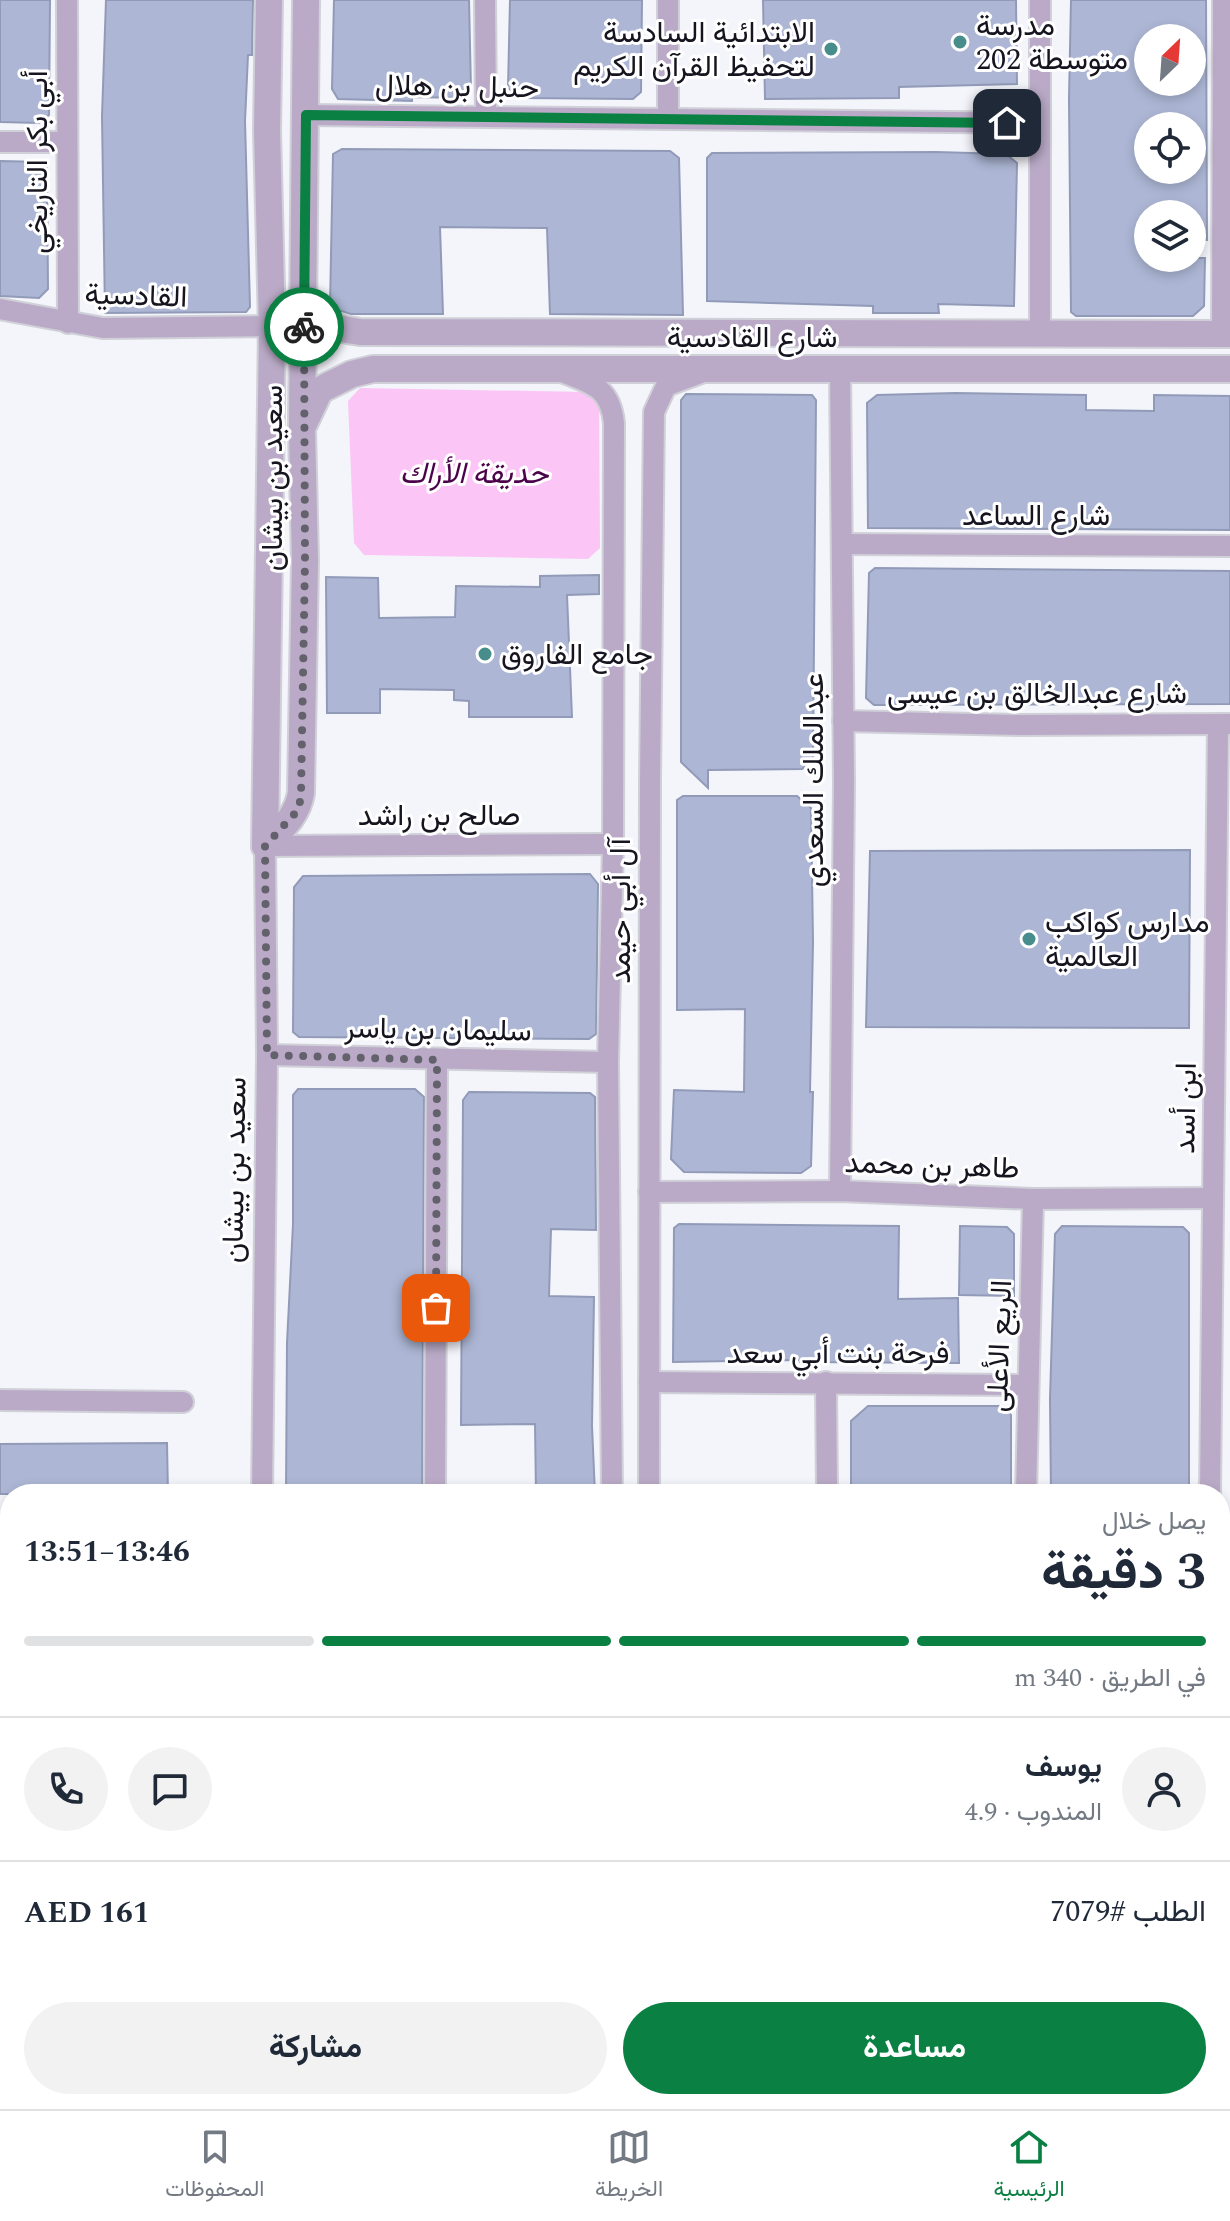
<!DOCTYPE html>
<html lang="ar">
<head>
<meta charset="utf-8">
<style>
	:root { --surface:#fff; --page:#f2f2f3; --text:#1f2937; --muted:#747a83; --line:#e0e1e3; --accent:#0b8043 }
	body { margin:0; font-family:Spectral,Vazirmatn,serif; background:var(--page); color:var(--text); direction:rtl; height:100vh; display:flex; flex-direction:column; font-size:30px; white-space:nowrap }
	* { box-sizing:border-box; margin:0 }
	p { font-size:26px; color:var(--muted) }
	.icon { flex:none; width:44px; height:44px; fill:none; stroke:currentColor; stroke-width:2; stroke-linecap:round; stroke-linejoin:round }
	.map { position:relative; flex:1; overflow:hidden; direction:ltr }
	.drawer { position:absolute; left:0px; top:1484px; width:1230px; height:626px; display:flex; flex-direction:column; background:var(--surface); border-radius:32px 32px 0 0; box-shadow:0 4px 12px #0003; direction:rtl }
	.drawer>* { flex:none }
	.needle { width:52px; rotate:25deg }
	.controls { position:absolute; left:1134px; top:24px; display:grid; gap:16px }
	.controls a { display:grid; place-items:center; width:72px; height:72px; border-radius:50%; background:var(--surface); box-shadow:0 4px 12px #0003; font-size:40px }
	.pin { position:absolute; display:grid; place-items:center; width:68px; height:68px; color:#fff; margin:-34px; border-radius:16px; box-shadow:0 4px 12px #0006 }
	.courier { position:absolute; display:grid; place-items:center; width:80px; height:80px; margin:-40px; border:6px solid #0b8043; border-radius:50%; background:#fff; color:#222; box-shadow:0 2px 10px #0007 }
	.summary em { font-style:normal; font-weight:700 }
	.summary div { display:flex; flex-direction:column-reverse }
	.summary { display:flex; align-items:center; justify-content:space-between; height:136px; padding:0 24px }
	h1 { font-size:52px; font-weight:700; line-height:60px }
	.bar { display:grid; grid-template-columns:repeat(4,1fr); gap:12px 8px; align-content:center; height:96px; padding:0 24px }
	.bar i { height:10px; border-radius:6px; background:var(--line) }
	.bar .on { background:var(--accent) }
	.bar p { grid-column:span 4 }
	.line { display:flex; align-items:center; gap:20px; padding:0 24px; border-top:2px solid var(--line) }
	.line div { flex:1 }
	.round { display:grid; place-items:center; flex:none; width:84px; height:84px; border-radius:42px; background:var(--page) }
	.button { display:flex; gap:16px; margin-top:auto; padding:16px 24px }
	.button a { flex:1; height:92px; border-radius:48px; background:var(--accent); color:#fff; font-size:32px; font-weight:700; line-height:92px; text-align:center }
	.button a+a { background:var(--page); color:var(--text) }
	.menu { display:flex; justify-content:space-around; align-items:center; height:112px; border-top:2px solid var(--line); background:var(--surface); font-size:22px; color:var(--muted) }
	.menu a { display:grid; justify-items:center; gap:4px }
	.menu .on { color:var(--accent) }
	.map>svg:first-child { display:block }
	.green { fill:#fbc6f6 }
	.building { fill:#adb7d5; stroke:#919bb8; stroke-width:2; fill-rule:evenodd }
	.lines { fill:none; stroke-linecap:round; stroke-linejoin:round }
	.minor-casing { stroke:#d0d0d8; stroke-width:24 }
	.tertiary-casing { stroke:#d0d0d8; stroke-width:30 }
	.secondary-casing { stroke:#d0d0d8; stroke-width:32 }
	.trunk-casing { stroke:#d0d0d8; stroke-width:38 }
	.minor { stroke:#baaac7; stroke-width:20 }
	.tertiary { stroke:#baaac7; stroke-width:26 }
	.secondary { stroke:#9d85b0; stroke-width:28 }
	.trunk { stroke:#7f5e97; stroke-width:34 }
	.rail-casing { stroke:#494853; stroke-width:8 }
	.rail { stroke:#fff; stroke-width:5; stroke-dasharray:15; stroke-linecap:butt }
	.done { stroke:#63626c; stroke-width:8; stroke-dasharray:0 14.4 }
	.route { stroke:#0b8043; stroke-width:10 }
	.poi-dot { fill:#468d8b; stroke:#fff; stroke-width:3 }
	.labels { text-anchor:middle; stroke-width:6; stroke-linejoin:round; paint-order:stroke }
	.poi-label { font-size:30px; fill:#15141f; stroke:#fff; text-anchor:start }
	.street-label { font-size:30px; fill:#15141f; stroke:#fff }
	.park-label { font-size:30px; font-style:italic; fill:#4c024a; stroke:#fff }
</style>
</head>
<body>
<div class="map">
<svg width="1230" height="2109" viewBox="0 0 1230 2109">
	<rect width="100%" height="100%" fill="#f4f4fb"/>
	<polygon class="green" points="360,388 587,392 599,402 600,548 588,559 364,555 354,543 348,401"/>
	<g class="building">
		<polygon points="0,0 50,0 49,115 39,123 0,122"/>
		<polygon points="106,0 253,0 252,55 248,55 245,121 250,307 246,312 105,313 102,116"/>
		<polygon points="334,0 469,0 471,90 463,98 412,97 412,101 338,99 332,89"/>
		<polygon points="510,0 642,0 641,92 633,99 521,98 508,88"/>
		<polygon points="763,0 1016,0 1017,84 899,87 899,98 765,99"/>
		<path d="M1071 0H1206L1207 240 1192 239V214H1148V258H1205L1204 306 1193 316H1076L1071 312 1069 98ZM1148 38H1192V82H1148ZM1148 126H1192V172L1148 171Z"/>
		<polygon points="342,149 670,151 679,158 683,315 550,314 547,228 440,227 443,314 351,314 335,309 330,306 333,154"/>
		<polygon points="936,152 1006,154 1017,163 1014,306 938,304 939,313 873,313 873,306 707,301 707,158 712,153"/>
		<polygon points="0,161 43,162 47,168 48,289 39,298 0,296"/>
		<polygon points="955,393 1086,395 1086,410 1154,411 1154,395 1230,396 1230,530 868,528 867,403 877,395"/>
		<polygon points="686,394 812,395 816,400 813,760 802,769 708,770 708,788 681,762 681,400"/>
		<polygon points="875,568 1230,571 1230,704 874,705 866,698 869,573"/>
		<polygon points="599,575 599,594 567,595 572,717 469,717 469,701 454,700 454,690 380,689 380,713 327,713 326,577 378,578 379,618 455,617 456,586 540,587 540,576"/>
		<polygon points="683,796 797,796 811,808 813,942 810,1092 813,1092 811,1166 801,1173 684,1172 671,1159 674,1090 744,1092 745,1009 677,1010 677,800"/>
		<polygon points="1190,850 1189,1028 866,1027 870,851"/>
		<polygon points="590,874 598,884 596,1034 589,1039 299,1037 293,1032 294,887 303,876"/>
		<polygon points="298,1089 415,1089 424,1097 422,1494 286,1494 287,1343 293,1224 293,1095"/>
		<polygon points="469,1092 590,1093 595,1097 596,1230 551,1229 549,1296 594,1297 592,1426 595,1494 536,1494 535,1424 461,1425 463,1100"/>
		<polygon points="679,1224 899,1226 898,1299 958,1298 959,1363 800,1362 800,1360 673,1362 674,1228"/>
		<polygon points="960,1226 1007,1227 1014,1234 1014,1296 959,1295"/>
		<polygon points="1062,1226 1183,1227 1189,1233 1189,1494 1051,1494 1050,1399 1055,1234"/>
		<polygon points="868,1406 1004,1406 1011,1415 1011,1494 851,1494 851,1421"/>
		<polygon points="167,1443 168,1494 0,1494 0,1444"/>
	</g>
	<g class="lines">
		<g class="minor-casing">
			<g id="minor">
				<polyline points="67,0 68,323"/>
				<polyline points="485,0 486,116"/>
				<polyline points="1040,0 1040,335"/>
				<polyline points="306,115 1039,123"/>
				<polyline points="668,119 668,0"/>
				<polyline points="0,142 66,142"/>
				<polyline points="0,309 103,328 272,326"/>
				<polyline points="1222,334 1223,0"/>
				<path d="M562 372C592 384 610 387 614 423L613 844 608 1062 612 1494"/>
				<polyline points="842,544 1230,546"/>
				<polyline points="843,721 1020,725 1230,724"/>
				<polyline points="267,1055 608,1062"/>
				<polyline points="840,1191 844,782 840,368"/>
				<polyline points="649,1192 840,1191 1033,1199 1213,1198"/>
				<polyline points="649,1382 1027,1385"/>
				<polyline points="826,1382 827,1494"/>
				<polyline points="0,1400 183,1402"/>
				<polyline points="262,1494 267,1055 265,846 613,844"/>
				<polyline points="435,1494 437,1060"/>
				<polyline points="649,1494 650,782 654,412 666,386 701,373"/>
				<polyline points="1026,1494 1033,1199"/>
				<polyline points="1210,1494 1218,724"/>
				<polyline points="1220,1529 1230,1528"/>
				<polyline points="369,2109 369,2100"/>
				<polyline points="786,2109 786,2100"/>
				<polyline points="1049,2109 1049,2100"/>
			</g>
		</g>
		<g class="tertiary-casing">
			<g id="tertiary">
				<path d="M304 297C321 325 328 327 360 332L1230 334"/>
				<polyline points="302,428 320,390 352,374 373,369 1230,369"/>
				<path d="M265 846C281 829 297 817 301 793L305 561 302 428 306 0"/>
				<polyline points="265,846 272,326 267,131 269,0"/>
			</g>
		</g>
		<g class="secondary-casing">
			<g id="secondary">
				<polyline points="1220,1730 1230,1733"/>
				<polyline points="0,1867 10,1867"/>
				<polyline points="1220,1869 1230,1870"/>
			</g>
		</g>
		<g class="trunk-casing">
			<g id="trunk">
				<polyline points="1,1730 10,1731"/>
				<polyline points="0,1767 10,1767"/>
				<polyline points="1220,1768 1230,1768"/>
				<polyline points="1220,1822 1230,1822"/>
				<polyline points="0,1830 10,1830"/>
			</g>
		</g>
		<use href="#minor" class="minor"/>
		<use href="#tertiary" class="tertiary"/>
		<use href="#secondary" class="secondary"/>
		<use href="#trunk" class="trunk"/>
		<g class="rail-casing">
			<g id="rail">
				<polyline points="1220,1789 1230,1789"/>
				<polyline points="0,1795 10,1796"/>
			</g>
		</g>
		<use href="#rail" class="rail"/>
	</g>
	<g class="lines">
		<polyline class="done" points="304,327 305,561 301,793 299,809 265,846 267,1055 437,1060 436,1308"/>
		<polyline class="route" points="304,327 306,115 1007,123"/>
	</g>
	<g class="poi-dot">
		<circle cx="960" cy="42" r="8"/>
		<circle cx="831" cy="49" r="8"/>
		<circle cx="485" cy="654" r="8"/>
		<circle cx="1029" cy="939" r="8"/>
	</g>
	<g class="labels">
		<g class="poi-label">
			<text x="976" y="35">مدرسة<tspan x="976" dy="34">متوسطة 202</tspan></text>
			<text x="815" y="42" text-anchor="end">الابتدائية السادسة<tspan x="815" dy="34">لتحفيظ القرآن الكريم</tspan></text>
			<text x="501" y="664">جامع الفاروق</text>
			<text x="1045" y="932">مدارس كواكب<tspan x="1045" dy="34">العالمية</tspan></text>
		</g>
		<g class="street-label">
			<text transform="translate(457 86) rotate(1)" y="10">حنبل بن هلال</text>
			<text transform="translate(37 162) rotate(-90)" y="10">أبي بكر التاريخي</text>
			<text transform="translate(136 295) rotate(2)" y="10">القادسية</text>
			<text x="752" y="347">شارع القادسية</text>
			<text transform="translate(272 478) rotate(-90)" y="10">سعيد بن بيشان</text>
			<text x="1036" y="525">شارع الساعد</text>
			<text x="1037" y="703">شارع عبدالخالق بن عيسى</text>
			<text transform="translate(813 780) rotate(-90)" y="10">عبدالملك السعدي</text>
			<text x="439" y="825">صالح بن راشد</text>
			<text transform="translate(620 911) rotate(-90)" y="10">آل أبي حيمد</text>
			<text transform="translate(438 1029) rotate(1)" y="10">سليمان بن ياسر</text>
			<text transform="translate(1185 1108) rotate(-89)" y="10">ابن أسد</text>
			<text transform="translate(932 1165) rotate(2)" y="10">طاهر بن محمد</text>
			<text transform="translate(234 1170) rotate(-89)" y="10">سعيد بن بيشان</text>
			<text transform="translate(999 1346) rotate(-88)" y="10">الريع الأعلى</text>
			<text x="838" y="1363">فرحة بنت أبي سعد</text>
		</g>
		<g class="park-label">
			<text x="474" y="483">حديقة الأراك</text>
		</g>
	</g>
</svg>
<div class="controls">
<a><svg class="needle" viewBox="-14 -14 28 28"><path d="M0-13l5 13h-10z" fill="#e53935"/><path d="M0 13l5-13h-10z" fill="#747a83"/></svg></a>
<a><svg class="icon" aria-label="locate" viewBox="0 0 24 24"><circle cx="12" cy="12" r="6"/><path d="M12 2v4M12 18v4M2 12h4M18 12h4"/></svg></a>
<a><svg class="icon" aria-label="layers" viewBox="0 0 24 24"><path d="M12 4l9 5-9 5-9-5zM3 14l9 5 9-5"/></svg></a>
</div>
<div class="pin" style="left:436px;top:1308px;background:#ea580c"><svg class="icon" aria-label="bag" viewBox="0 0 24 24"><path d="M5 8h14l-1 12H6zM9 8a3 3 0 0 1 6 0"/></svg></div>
<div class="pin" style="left:1007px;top:123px;background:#1f2937"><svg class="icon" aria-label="home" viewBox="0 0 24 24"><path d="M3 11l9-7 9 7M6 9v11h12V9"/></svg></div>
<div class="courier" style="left:304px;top:327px"><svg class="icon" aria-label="bike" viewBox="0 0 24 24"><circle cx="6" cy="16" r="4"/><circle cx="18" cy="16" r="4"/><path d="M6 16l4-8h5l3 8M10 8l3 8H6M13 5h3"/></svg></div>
<section class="drawer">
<div class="summary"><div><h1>3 دقيقة</h1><p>يصل خلال</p></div><em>13:46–13:51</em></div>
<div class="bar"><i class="on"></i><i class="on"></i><i class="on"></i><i></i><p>في الطريق · 340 m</p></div>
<div class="line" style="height:144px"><a class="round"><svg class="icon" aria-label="person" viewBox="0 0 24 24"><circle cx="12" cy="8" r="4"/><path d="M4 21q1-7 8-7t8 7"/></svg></a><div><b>يوسف</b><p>المندوب · 4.9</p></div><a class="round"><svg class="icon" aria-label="chat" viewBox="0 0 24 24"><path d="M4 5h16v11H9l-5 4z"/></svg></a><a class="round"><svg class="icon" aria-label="phone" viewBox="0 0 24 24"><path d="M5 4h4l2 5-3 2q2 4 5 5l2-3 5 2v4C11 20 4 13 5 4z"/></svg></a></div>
<div class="line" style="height:104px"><div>الطلب #7079</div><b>AED 161</b></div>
<div class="button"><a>مساعدة</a><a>مشاركة</a></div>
</section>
</div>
<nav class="menu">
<a class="on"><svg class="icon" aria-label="home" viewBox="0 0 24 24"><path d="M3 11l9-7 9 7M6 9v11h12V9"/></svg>الرئيسية</a>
<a><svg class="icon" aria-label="map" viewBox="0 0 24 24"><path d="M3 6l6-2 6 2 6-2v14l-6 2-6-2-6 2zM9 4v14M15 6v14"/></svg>الخريطة</a>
<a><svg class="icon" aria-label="saved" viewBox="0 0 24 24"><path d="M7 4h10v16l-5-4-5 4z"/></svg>المحفوظات</a>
</nav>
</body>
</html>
